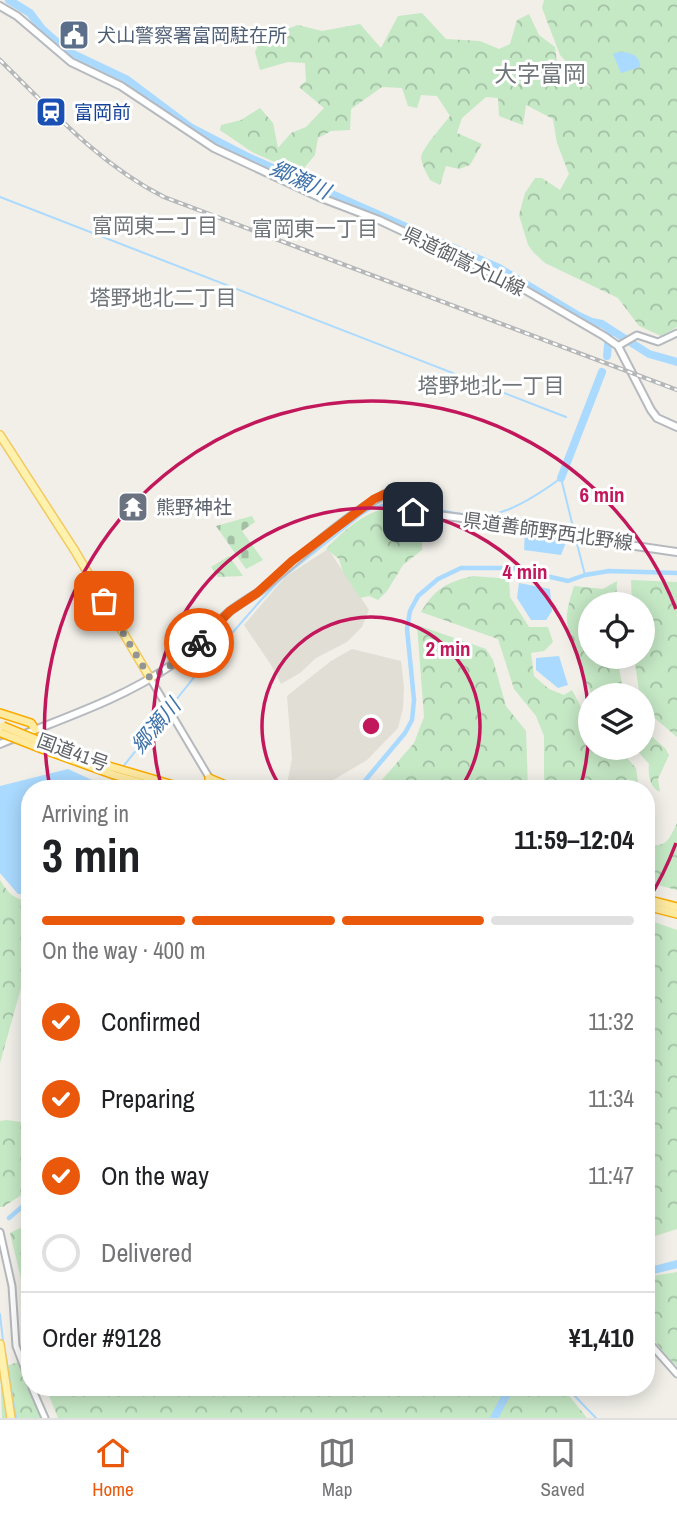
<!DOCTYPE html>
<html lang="en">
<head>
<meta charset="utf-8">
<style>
	:root { --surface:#fff; --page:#f2f2f2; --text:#202124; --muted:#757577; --line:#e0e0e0; --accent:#ea580c }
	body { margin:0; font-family:"Archivo Narrow","Noto Sans JP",sans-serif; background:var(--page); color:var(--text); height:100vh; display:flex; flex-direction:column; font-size:26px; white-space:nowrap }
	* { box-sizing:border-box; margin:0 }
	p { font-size:23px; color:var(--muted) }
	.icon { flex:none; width:38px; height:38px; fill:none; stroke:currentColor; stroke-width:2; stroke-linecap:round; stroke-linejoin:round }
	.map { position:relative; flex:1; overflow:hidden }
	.panel { position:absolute; left:21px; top:780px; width:634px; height:616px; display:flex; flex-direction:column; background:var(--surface); border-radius:28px; box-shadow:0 4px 18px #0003 }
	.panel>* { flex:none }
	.buttons { position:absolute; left:578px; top:592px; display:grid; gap:14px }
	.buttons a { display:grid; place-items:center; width:77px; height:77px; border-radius:50%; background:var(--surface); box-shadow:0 4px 18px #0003; font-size:35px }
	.pin { position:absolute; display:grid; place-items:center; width:60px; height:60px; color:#fff; margin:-30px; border-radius:14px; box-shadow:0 4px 10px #0006 }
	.courier { position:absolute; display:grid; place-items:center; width:70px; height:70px; margin:-35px; border:5px solid #ea580c; border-radius:50%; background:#fff; color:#222; box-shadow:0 2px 9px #0007 }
	.head em { font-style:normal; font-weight:800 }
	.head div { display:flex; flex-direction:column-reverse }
	.head { display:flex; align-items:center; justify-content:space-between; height:119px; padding:0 21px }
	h1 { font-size:46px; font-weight:800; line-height:52px }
	.bar { display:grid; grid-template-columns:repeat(4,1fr); gap:10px 7px; align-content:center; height:84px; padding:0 21px }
	.bar i { height:9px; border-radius:5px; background:var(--line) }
	.bar .current { background:var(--accent) }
	.bar p { grid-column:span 4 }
	.line { display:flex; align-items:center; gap:18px; padding:0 21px; border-top:2px solid var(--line) }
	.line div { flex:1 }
	ol { padding:0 21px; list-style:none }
	li { display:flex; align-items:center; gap:21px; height:77px }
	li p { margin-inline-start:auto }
	li .icon { padding:7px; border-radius:50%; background:var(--accent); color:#fff; stroke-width:4 }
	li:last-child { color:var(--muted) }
	li i { width:38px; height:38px; border:4px solid var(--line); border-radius:50% }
	.tab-bar { display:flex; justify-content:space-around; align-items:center; height:98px; border-top:2px solid var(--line); background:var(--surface); font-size:19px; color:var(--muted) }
	.tab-bar a { display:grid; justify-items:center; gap:4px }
	.tab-bar .current { color:var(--accent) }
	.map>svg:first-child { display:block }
	.education { fill:#e1ded6 }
	.forest { fill:url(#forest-crowns) }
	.cemetery { fill:url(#cemetery-stones) }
	.water { fill:#aadaff }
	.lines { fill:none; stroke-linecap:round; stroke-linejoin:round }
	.stream { stroke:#aadaff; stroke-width:2 }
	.canal { stroke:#aadaff; stroke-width:4.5 }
	.river { stroke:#aadaff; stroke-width:8 }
	.tertiary-casing { stroke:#b5b8bc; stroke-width:9 }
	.secondary-casing { stroke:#b6babf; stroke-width:10 }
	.primary-casing { stroke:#f2c960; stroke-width:10 }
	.trunk-casing { stroke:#f9ab00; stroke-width:10 }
	.tertiary { stroke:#fff; stroke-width:5 }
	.secondary { stroke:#fff; stroke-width:6 }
	.primary { stroke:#fff2af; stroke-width:7 }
	.trunk { stroke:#feeaa1; stroke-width:7 }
	.rail-casing { stroke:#b6b7b8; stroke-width:4.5 }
	.rail { stroke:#fff; stroke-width:2; stroke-dasharray:5; stroke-linecap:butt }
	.trunk-bridge-casing { stroke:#f9ab00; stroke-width:10; stroke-linecap:butt }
	.trunk-bridge { stroke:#feeaa1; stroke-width:7 }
	.done { stroke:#929495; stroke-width:7; stroke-dasharray:0 12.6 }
	.route { stroke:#ea580c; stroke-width:9 }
	.ring { fill:none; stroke:#c2185b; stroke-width:3.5 }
	.labels { text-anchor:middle; stroke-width:6; stroke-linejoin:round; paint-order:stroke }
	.service-label { font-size:19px; fill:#4e5e75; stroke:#fff; text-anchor:start }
	.transit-label { font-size:19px; fill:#164399; stroke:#fff; text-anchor:start }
	.street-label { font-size:19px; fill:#5f6368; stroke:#fff }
	.worship-label { font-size:19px; fill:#5b616d; stroke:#fff; text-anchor:start }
	.water-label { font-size:21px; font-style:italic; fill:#4174aa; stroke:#fff }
	.neighbourhood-label { font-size:21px; fill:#70757a; stroke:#fff }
	.quarter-label { font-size:23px; fill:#70757a; stroke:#fff }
	.centre { fill:#c2185b; stroke:#fff; stroke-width:3.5 }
	.ring-label { font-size:21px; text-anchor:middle; font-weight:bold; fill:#c2185b; stroke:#fff; stroke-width:6; stroke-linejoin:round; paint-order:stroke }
</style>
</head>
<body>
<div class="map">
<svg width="677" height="1418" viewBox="0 0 677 1418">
	<defs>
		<pattern id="forest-crowns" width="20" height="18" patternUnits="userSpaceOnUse" patternTransform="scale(1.75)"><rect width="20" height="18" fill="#c5e8c5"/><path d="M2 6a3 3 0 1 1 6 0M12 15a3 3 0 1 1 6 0" fill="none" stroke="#a3c0a4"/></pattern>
		<pattern id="cemetery-stones" width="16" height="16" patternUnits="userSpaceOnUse" patternTransform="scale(1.75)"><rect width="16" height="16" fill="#c5e8c5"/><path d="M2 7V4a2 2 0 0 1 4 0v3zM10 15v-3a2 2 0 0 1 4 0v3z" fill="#a3c0a4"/></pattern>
	</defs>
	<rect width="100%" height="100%" fill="#f1efe8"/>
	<g class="education">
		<polygon points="328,549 369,610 362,627 347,642 316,658 300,673 281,684 271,665 244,625 285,577"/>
		<polygon points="352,649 401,661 404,687 403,708 398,728 367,760 318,789 286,789 292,759 287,696 331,661"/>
	</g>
	<g class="forest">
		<path d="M544 0H677V327L661 336 639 326 618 298 545 263 534 253 528 245 519 215 525 193 535 178H542L560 190 569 174 557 143 553 119 526 105 523 125 499 116 498 98 486 97 462 118 457 133 482 144 470 165 459 169 446 166 440 185 430 180C427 174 422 165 421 158 420 151 444 124 450 116L437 96 421 95 417 108 408 106 402 88 382 87 351 109 350 130 331 131 318 138 315 155 300 173 252 152 220 130 221 125 241 120 260 108 273 123 278 148 291 133 306 127 324 108 299 87 306 81 305 63 288 62 260 70 255 52 266 28 287 29 298 25 322 31 360 24 381 48 398 16 422 13 446 39 480 41 499 49 510 44 517 20 529 14 539 35 555 47 558 71 591 88 560 55 542 8Z"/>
		<path d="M388 508H396L405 515 423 518 422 550 403 565 387 591 378 600 369 596 360 598 343 572 339 559 326 549C343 531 364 512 388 508Z"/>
		<polygon points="229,556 243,576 218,577 211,567"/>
		<path d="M473 576 509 579 510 597 529 627H548L553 642 544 651 531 653 534 676 549 689 564 695 572 690 590 724V747H617L636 768 639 789H544V736L536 716 514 689 498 639 421 612C436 588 445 583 473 576Z"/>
		<polygon points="631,580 677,582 677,737 651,715 639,691 634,656 642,656 642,604 632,604"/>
		<path d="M617 581 616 604H590V656H617L624 695H593C583 681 565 630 567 614 568 605 571 595 574 586L603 589Z"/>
		<polygon points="417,625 486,649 493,660 506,706 526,731 528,789 374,789 414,743 424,717"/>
		<path d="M642 728 665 748 669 755 658 779 660 792C649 787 648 774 649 764L634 747H642Z"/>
		<path d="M677 823V890L646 882V844C667 848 668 841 677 823Z"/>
		<path d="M0 880C8 893 14 899 30 902V956L0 1063Z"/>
		<polygon points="646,919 677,930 677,1229 646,1239"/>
		<polygon points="6,1120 22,1122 27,1132 30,1147 26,1165 30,1180 20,1196 3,1207 0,1207 0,1121"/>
		<polygon points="30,1223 30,1345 26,1335 24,1291 10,1233"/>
		<path d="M677 1272V1366C642 1332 646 1323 646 1277Z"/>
		<polygon points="18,1362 42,1418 2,1418 0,1368"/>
		<polygon points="46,1388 563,1388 587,1418 58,1418"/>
	</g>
	<polygon class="cemetery" points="252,516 255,522 242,531 263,560 246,569 216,526"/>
	<g class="water">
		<path d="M618 52C629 52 640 54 640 67L621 73 613 54Z"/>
		<polygon points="525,532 551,533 568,537 561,555 524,550"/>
		<polygon points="519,583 550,589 552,611 546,620 531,620 517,598"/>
		<polygon points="559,656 568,685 558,688 536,670 536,658"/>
		<polygon points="68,769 112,789 30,789 30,894 18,894 0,873 0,786"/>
	</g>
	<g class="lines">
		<g class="stream">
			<polyline points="0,197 566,417"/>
			<path d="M403 503C427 507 472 519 494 514 517 509 542 492 561 478L574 531"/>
			<polyline points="575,536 585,575"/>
			<polyline points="122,768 199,671 261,600 281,579 361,515 374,507 394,502"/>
			<polyline points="108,785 114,778"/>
			<polyline points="0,1314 3,1341"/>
			<polyline points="5,1353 16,1418"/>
			<polyline points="567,1388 596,1418"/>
		</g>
		<g class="canal">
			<polyline points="358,789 405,733 412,720 414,700 407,629 410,611 418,596 438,579 461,568 512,568 568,581 585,575 609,571 677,573"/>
			<polyline points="9,1218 23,1206 30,1197"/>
		</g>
		<g class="river">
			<polyline points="9,0 30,13 42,29 67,51 126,79 190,127 248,157 499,268 577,315 592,322 602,324 649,354 677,362"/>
			<polyline points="607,356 609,334"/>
			<polyline points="561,478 602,372"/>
			<polyline points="646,1272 677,1264"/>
			<polyline points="494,1418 510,1388"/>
		</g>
		<g class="tertiary-casing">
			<g id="tertiary">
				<polyline points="618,346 637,335 658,342 677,333"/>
				<polyline points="150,678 216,789"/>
				<polyline points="0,1232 12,1286 16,1346 30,1383"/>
				<polyline points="646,1339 677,1374"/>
				<polyline points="32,1388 45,1418"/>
			</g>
		</g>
		<g class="secondary-casing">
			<g id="secondary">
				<polyline points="0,6 17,16 71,62 121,86 214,148 319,197 379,220 515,284 604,336 618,346 651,410 657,418 677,427"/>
				<path d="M0 744C57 720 119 701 170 666 193 651 209 630 229 612 239 604 250 598 260 591 301 557 340 519 387 493L405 509 413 512 566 531 594 540 677 552"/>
			</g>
		</g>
		<g class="primary-casing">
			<g id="primary">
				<polyline points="0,435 75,551 150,678"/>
				<polyline points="0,1344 11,1418"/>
			</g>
		</g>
		<g class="trunk-casing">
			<g id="trunk">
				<polyline points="0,713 31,723 35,729"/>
				<polyline points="47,744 105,765 187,789"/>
				<polyline points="42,749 114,775 163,789"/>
				<polyline points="209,778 235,789"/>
				<polyline points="646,899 677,907"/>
				<polyline points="646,906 677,914"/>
			</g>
		</g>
		<use href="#tertiary" class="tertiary"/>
		<use href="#secondary" class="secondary"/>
		<use href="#primary" class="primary"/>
		<use href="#trunk" class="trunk"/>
		<g class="rail-casing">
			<path id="rail" d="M0 60C51 110 99 164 164 197L677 390"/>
		</g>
		<use href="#rail" class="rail"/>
		<g class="trunk-bridge-casing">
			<g id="trunk-bridge">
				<polyline points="3,726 47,744"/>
				<polyline points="1,733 42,749"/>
			</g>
		</g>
		<use href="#trunk-bridge" class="trunk-bridge"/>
	</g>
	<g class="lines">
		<polyline class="done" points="104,601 150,678 173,664 199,643"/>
		<polyline class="route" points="199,643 230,611 257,593 292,561 374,499 387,493 405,509 413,512"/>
	</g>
	<g class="ring">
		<path d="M282 789A109 109 0 1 1 460 789"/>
		<path d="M162 788A218 218 0 1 1 580 788"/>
		<path d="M676 843A327 327 0 0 1 647 902M50 788A327 327 0 0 1 676 609"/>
	</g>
	<defs>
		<g id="civic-square" transform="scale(1.575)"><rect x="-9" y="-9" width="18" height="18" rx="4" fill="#5c6f8a" stroke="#fff"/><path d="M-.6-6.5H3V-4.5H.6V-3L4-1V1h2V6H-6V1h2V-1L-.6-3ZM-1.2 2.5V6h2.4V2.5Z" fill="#fff"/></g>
		<g id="station-square" transform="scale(1.575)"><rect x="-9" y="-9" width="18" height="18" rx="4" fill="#1a4fb4" stroke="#fff"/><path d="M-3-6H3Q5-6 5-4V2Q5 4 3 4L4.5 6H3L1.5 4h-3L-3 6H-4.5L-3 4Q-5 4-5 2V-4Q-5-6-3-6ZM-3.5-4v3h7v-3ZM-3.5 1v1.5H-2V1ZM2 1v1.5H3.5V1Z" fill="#fff"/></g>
		<g id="temple-square" transform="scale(1.575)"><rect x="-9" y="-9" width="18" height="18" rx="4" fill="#6b7280" stroke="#fff"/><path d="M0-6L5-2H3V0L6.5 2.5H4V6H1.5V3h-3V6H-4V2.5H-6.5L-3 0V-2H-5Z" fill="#fff"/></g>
	</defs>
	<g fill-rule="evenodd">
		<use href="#civic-square" x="74" y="35"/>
		<use href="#station-square" x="51" y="112"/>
		<use href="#temple-square" x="133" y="507"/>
	</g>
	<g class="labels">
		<g class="service-label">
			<text x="97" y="42">犬山警察署富岡駐在所</text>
		</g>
		<g class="transit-label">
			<text x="74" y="119">富岡前</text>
		</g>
		<g class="street-label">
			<text transform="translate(464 261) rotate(26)" y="7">県道御嵩犬山線</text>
			<text transform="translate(548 531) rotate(8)" y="7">県道善師野西北野線</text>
			<text transform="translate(73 752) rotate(20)" y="7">国道41号</text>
		</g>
		<g class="worship-label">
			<text x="156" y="514">熊野神社</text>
		</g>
		<g class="water-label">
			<text transform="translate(300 180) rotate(24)" y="7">郷瀬川</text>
			<text transform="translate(156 726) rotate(-50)" y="7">郷瀬川</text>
		</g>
		<g class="neighbourhood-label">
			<text x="155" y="233">富岡東二丁目</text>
			<text x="315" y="236">富岡東一丁目</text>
			<text x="163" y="305">塔野地北二丁目</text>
			<text x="491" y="393">塔野地北一丁目</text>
		</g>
		<g class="quarter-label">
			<text x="540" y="82">大字富岡</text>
		</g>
	</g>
	<circle cx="371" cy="726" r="10" class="centre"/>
	<g class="ring-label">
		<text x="602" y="502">6 min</text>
		<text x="525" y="579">4 min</text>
		<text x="448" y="656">2 min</text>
	</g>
</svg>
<div class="buttons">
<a><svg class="icon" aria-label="locate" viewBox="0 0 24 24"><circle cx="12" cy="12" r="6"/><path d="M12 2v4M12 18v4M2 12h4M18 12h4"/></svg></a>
<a><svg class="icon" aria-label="layers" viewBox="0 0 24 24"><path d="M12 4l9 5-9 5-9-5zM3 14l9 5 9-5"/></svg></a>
</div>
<div class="pin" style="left:104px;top:601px;background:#ea580c"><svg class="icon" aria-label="bag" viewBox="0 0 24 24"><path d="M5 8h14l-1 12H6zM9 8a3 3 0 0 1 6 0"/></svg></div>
<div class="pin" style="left:413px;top:512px;background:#1f2937"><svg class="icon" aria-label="home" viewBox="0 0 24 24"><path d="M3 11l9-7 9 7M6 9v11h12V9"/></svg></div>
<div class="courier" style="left:199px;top:643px"><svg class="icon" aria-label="bike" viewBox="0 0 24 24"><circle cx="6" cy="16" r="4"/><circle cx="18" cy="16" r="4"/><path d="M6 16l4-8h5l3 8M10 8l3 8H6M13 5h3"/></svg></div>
<section class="panel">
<div class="head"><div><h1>3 min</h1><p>Arriving in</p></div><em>11:59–12:04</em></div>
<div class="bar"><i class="current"></i><i class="current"></i><i class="current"></i><i></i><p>On the way · 400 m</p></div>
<ol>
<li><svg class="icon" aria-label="check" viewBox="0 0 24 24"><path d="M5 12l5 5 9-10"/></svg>Confirmed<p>11:32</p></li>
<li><svg class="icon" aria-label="check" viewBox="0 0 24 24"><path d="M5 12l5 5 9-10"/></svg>Preparing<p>11:34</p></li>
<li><svg class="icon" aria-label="check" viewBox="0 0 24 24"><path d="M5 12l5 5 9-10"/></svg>On the way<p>11:47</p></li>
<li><i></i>Delivered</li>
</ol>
<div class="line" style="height:91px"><div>Order #9128</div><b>¥1,410</b></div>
</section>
</div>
<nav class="tab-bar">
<a class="current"><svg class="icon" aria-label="home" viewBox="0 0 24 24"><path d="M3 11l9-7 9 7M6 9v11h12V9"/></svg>Home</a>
<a><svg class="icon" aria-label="map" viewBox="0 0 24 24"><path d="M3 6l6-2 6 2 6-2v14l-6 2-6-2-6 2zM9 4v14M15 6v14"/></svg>Map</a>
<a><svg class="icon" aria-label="saved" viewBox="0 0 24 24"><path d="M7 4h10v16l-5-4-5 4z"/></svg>Saved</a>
</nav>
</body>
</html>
